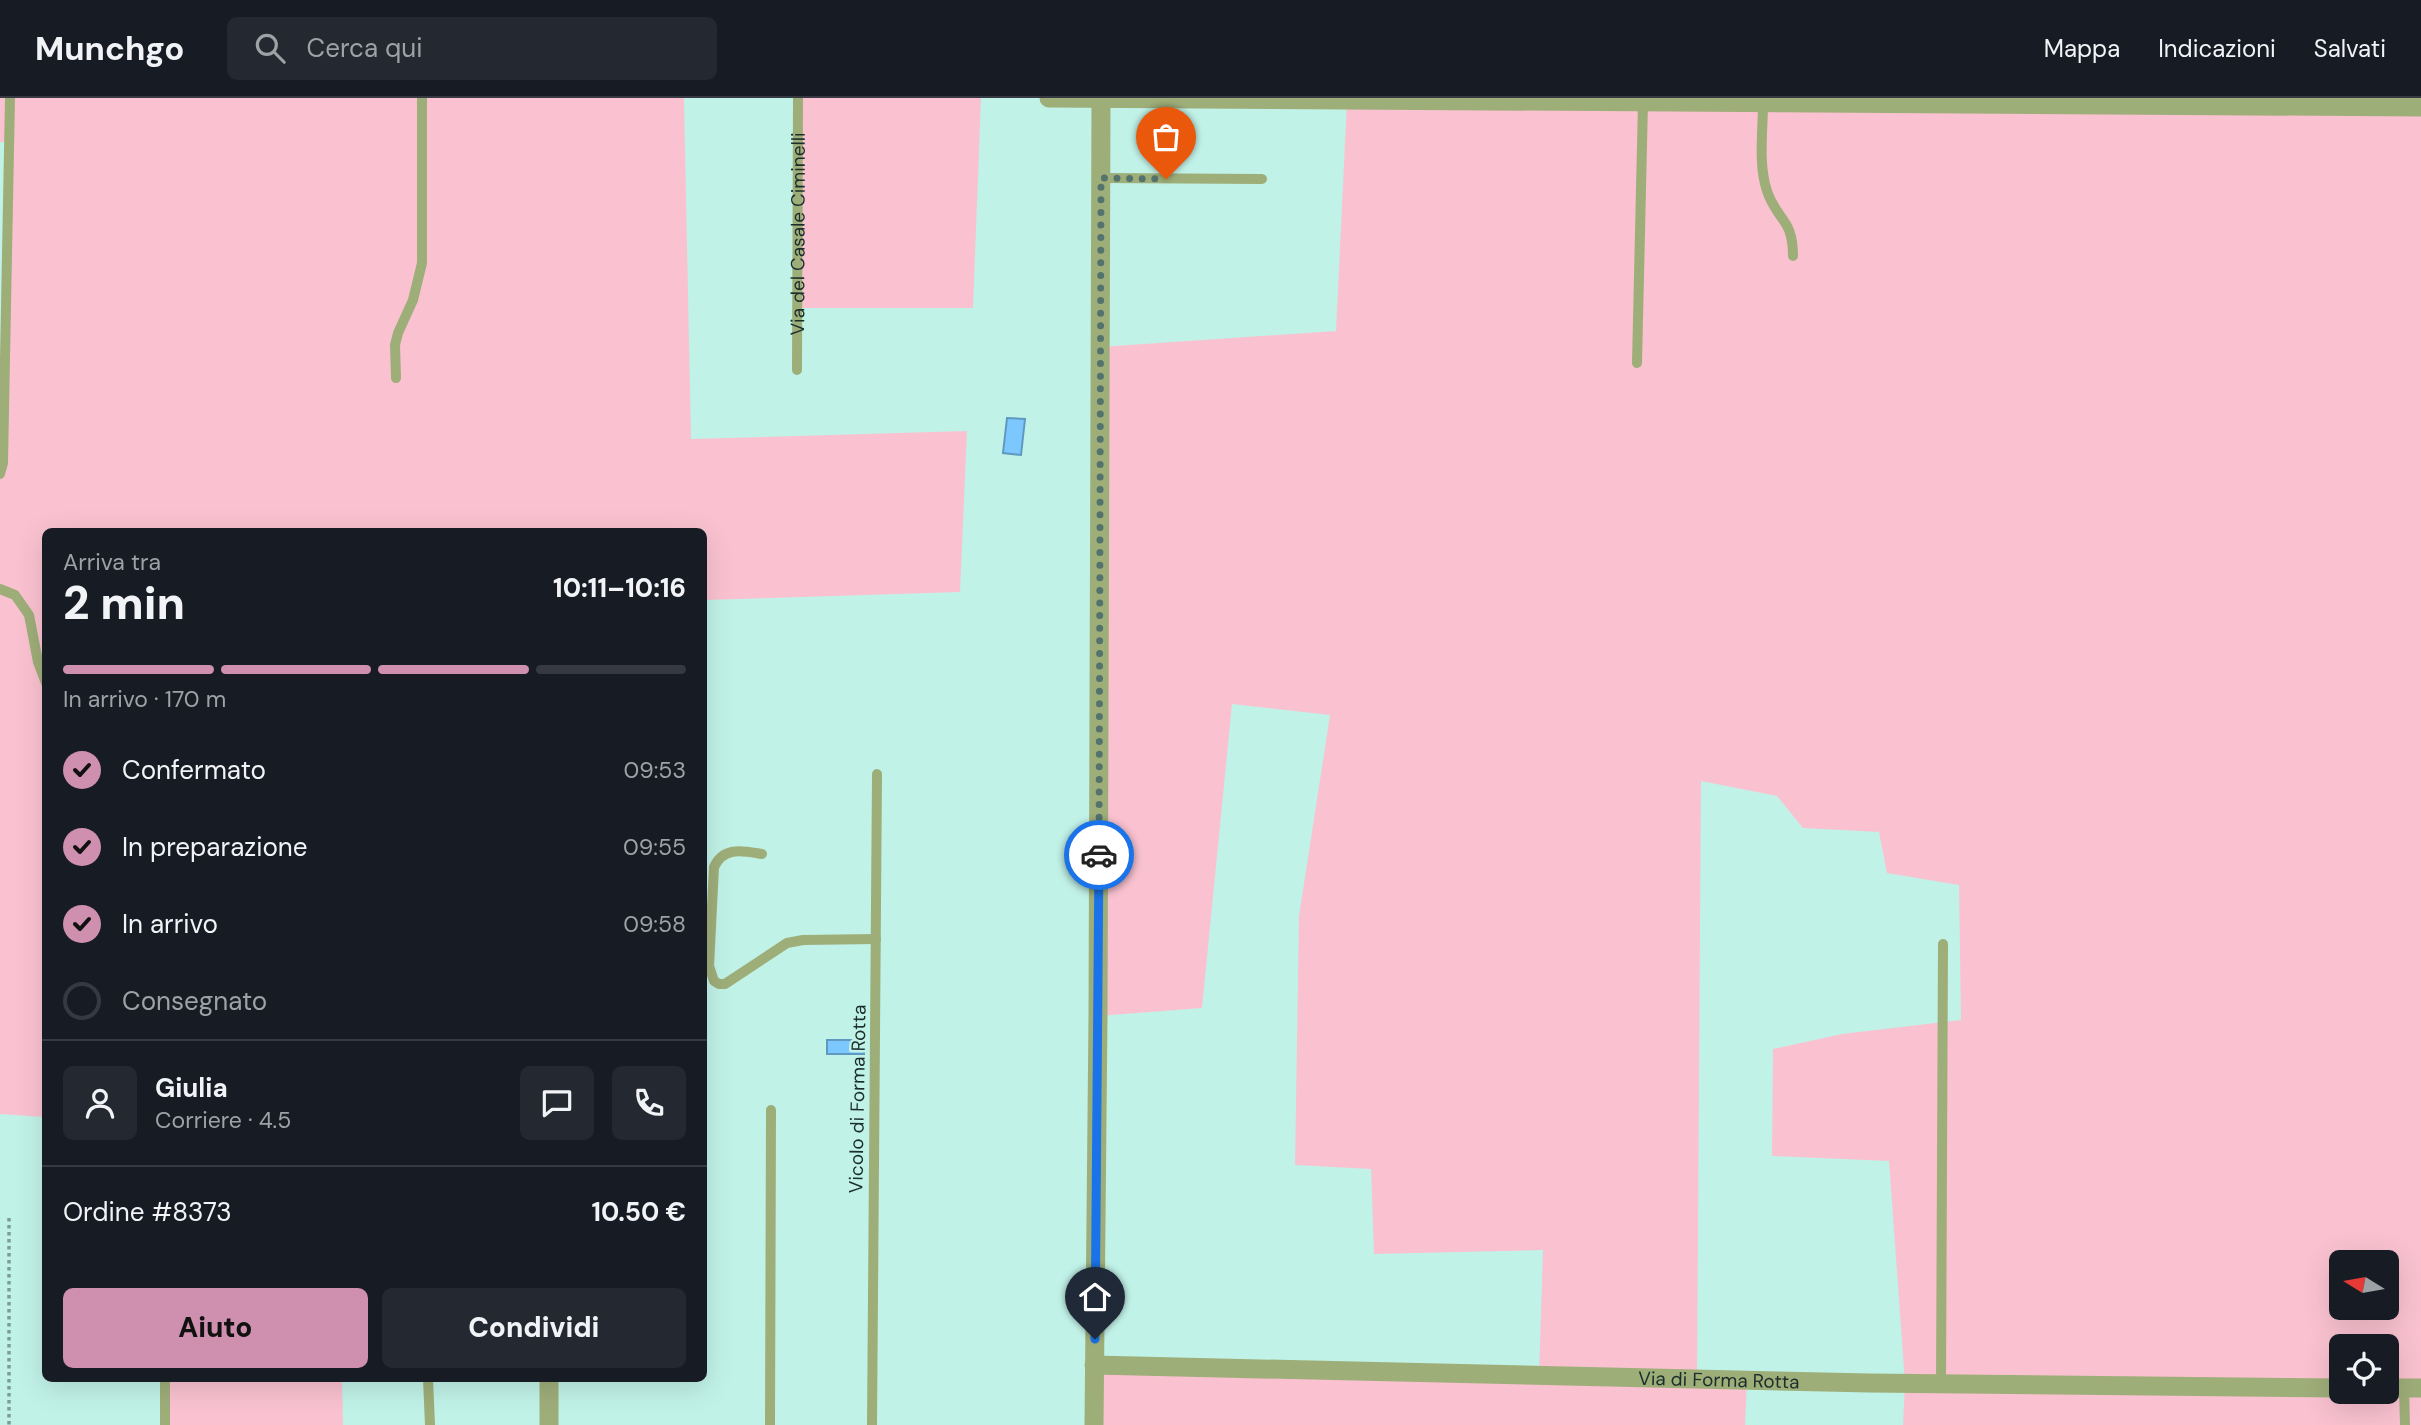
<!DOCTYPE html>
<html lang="it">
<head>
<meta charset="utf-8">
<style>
	:root { --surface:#171b24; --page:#242831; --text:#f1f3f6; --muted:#9ea1a6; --line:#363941; --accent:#cf8fae }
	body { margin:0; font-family:"DM Sans",sans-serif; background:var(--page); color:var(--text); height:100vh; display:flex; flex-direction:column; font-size:26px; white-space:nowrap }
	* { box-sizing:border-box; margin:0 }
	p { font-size:23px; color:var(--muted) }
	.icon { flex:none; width:38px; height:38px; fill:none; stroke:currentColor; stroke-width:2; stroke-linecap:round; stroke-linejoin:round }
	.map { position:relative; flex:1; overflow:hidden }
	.drawer { position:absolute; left:42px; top:430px; width:665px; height:854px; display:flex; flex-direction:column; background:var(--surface); border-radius:10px; box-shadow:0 7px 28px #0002 }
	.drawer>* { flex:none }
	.needle { width:46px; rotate:281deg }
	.buttons { position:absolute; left:2329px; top:1152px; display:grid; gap:14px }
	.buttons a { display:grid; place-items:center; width:70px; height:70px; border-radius:10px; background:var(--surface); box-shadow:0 7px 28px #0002; font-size:35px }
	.pin { position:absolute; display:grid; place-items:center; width:60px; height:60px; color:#fff; margin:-72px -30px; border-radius:50% 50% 50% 0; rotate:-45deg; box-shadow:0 0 7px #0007 }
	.pin .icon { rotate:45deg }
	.courier { position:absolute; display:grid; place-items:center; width:70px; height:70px; margin:-35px; border:5px solid #1a73e8; border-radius:50%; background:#fff; color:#222; box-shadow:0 2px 9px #0007 }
	.summary em { font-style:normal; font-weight:800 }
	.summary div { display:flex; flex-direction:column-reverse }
	.summary { display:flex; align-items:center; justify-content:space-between; height:119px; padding:0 21px }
	h1 { font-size:46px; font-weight:800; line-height:52px }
	.bar { display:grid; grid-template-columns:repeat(4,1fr); gap:10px 7px; align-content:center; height:84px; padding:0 21px }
	.bar i { height:9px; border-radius:5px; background:var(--line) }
	.bar .selected { background:var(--accent) }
	.bar p { grid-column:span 4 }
	.line { display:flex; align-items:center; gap:18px; padding:0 21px; border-top:2px solid var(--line) }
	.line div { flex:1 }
	.round { display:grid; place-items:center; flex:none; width:74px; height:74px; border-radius:10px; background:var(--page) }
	ol { padding:0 21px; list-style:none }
	li { display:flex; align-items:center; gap:21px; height:77px }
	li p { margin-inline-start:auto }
	li .icon { padding:7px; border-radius:50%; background:var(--accent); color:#111; stroke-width:4 }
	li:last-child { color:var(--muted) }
	li i { width:38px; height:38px; border:4px solid var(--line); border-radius:50% }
	.action { display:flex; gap:14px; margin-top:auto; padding:14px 21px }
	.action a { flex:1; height:80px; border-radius:10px; background:var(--accent); color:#111; font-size:28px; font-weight:800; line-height:80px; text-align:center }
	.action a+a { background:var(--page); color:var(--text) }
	header { display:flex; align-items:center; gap:42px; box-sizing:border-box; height:98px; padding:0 35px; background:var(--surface); border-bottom:2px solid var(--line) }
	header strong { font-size:33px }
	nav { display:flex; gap:38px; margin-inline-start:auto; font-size:24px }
	.search { width:490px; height:63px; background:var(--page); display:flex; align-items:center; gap:18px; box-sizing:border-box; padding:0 24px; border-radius:10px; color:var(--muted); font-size:26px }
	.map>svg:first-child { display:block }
	.green { fill:#fac2d0; fill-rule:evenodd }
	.water { fill:#7cc7fe; stroke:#5f99bf; stroke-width:2 }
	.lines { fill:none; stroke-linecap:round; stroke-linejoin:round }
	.path { stroke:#7a9e97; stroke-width:3.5; stroke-dasharray:3.5 3.5; stroke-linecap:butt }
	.lane { stroke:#9eae79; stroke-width:10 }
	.street { stroke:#9eae79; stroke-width:19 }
	.done { stroke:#55736d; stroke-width:7; stroke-dasharray:0 12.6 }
	.route { stroke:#1a73e8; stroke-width:9 }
	.labels { text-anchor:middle; stroke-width:5; stroke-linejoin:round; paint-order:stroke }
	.street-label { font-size:19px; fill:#1b2e2b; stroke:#c1f2e8 }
</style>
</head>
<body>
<header>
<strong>Munchgo</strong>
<div class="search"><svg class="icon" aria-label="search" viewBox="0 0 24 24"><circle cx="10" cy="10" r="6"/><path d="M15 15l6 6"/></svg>Cerca qui</div>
<nav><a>Mappa</a><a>Indicazioni</a><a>Salvati</a></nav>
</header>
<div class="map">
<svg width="2421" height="1327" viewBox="0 0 2421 1327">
	<rect width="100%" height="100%" fill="#c1f2e8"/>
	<g class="green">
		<polygon points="0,0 684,0 691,341 967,333 960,494 704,502 704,434 46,434 45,1019 0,1016 0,352 9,44 0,44"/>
		<polygon points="798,0 981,0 973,210 797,210"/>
		<path d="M1347 3 2421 9V1327H1903L1905 1285 1889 1063 1772 1058 1773 951 1842 936 1961 922 1959 787 1887 775 1879 734 1803 730 1777 698 1701 683 1697 1280 1747 1282 1745 1327H1094V1267L1539 1277 1543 1152 1374 1156 1371 1071 1295 1067 1299 818 1330 617 1232 606 1202 910 1098 918 1100 249 1336 233ZM2342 1164H2387V1209H2342ZM2342 1248H2387V1293H2342Z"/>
		<polygon points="165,1281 342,1281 343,1327 165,1327"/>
	</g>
	<g class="water">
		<polygon points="1007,320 1025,321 1021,357 1003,355"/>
		<rect x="827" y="942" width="37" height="14"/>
	</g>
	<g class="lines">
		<polyline class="path" points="9,1120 9,1327"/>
		<g class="lane">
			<path d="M1763 5C1763 33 1758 66 1767 93 1777 123 1793 120 1793 158"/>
			<polyline points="1101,80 1262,81"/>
			<polyline points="1637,265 1643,4"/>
			<path id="s1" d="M797 272 798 0"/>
			<polyline points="396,280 395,247 398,235 413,202 422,165 422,0"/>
			<polyline points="0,376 3,365 10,0"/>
			<polyline points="0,491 15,497 29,517 38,564 46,585"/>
			<path d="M762 756C743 753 724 748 714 769L709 868 714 883 719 886H725L787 845 803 842 876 841"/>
			<polyline points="428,1281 430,1327"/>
			<polyline points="1941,1286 1943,846"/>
			<polyline points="2404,1290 2405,1327"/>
			<polyline points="165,1327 165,1281"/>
			<polyline points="770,1327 771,1012"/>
			<polyline points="872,1327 877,676"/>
		</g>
		<g class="street">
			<polyline points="1049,0 2421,9"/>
			<path id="s2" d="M1094 1267 1869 1285 2342 1290"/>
			<polyline points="2387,1290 2421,1290"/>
			<polyline points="549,1327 549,1281"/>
			<polyline points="1094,1327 1098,918 1101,1"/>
		</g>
	</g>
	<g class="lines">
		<polyline class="done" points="1099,757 1101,80 1166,81"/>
		<polyline class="route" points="1095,1241 1099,757"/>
	</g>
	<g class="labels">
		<g class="street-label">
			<text dy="7" stroke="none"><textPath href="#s1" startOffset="136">Via del Casale Ciminelli</textPath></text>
			<text transform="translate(857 1001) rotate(-89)" y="7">Vicolo di Forma Rotta</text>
			<text dy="7" stroke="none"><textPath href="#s2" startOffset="625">Via di Forma Rotta</textPath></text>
		</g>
	</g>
</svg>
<div class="buttons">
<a><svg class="needle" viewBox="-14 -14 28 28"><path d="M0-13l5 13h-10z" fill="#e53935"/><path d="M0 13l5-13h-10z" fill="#9ea1a6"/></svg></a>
<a><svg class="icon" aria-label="locate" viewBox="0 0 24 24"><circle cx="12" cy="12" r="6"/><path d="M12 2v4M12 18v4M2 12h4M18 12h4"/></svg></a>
</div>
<div class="pin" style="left:1166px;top:81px;background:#ea580c"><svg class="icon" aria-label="bag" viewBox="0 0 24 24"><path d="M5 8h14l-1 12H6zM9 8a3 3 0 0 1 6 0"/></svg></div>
<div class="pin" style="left:1095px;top:1241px;background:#1f2937"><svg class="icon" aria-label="home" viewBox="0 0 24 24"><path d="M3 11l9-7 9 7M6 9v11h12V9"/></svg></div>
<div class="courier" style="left:1099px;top:757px"><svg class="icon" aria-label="car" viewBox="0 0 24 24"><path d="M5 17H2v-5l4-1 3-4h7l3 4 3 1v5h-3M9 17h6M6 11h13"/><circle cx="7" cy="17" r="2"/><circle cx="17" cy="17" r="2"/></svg></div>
<section class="drawer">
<div class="summary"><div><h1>2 min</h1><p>Arriva tra</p></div><em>10:11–10:16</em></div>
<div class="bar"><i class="selected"></i><i class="selected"></i><i class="selected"></i><i></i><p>In arrivo · 170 m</p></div>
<ol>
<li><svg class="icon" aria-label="check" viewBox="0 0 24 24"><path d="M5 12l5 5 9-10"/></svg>Confermato<p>09:53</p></li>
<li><svg class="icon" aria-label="check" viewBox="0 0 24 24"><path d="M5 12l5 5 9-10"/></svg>In preparazione<p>09:55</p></li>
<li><svg class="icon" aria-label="check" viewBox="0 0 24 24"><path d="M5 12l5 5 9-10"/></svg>In arrivo<p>09:58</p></li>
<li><i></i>Consegnato</li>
</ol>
<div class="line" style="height:126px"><a class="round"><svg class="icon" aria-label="person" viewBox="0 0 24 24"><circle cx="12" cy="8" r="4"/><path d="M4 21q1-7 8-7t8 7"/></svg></a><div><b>Giulia</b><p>Corriere · 4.5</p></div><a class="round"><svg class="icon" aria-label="chat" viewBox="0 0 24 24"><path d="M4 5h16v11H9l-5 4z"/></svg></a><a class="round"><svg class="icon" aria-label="phone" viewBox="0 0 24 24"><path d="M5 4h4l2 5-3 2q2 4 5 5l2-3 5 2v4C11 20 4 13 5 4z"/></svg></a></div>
<div class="line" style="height:91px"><div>Ordine #8373</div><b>10.50 €</b></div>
<div class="action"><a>Aiuto</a><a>Condividi</a></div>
</section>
</div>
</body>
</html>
